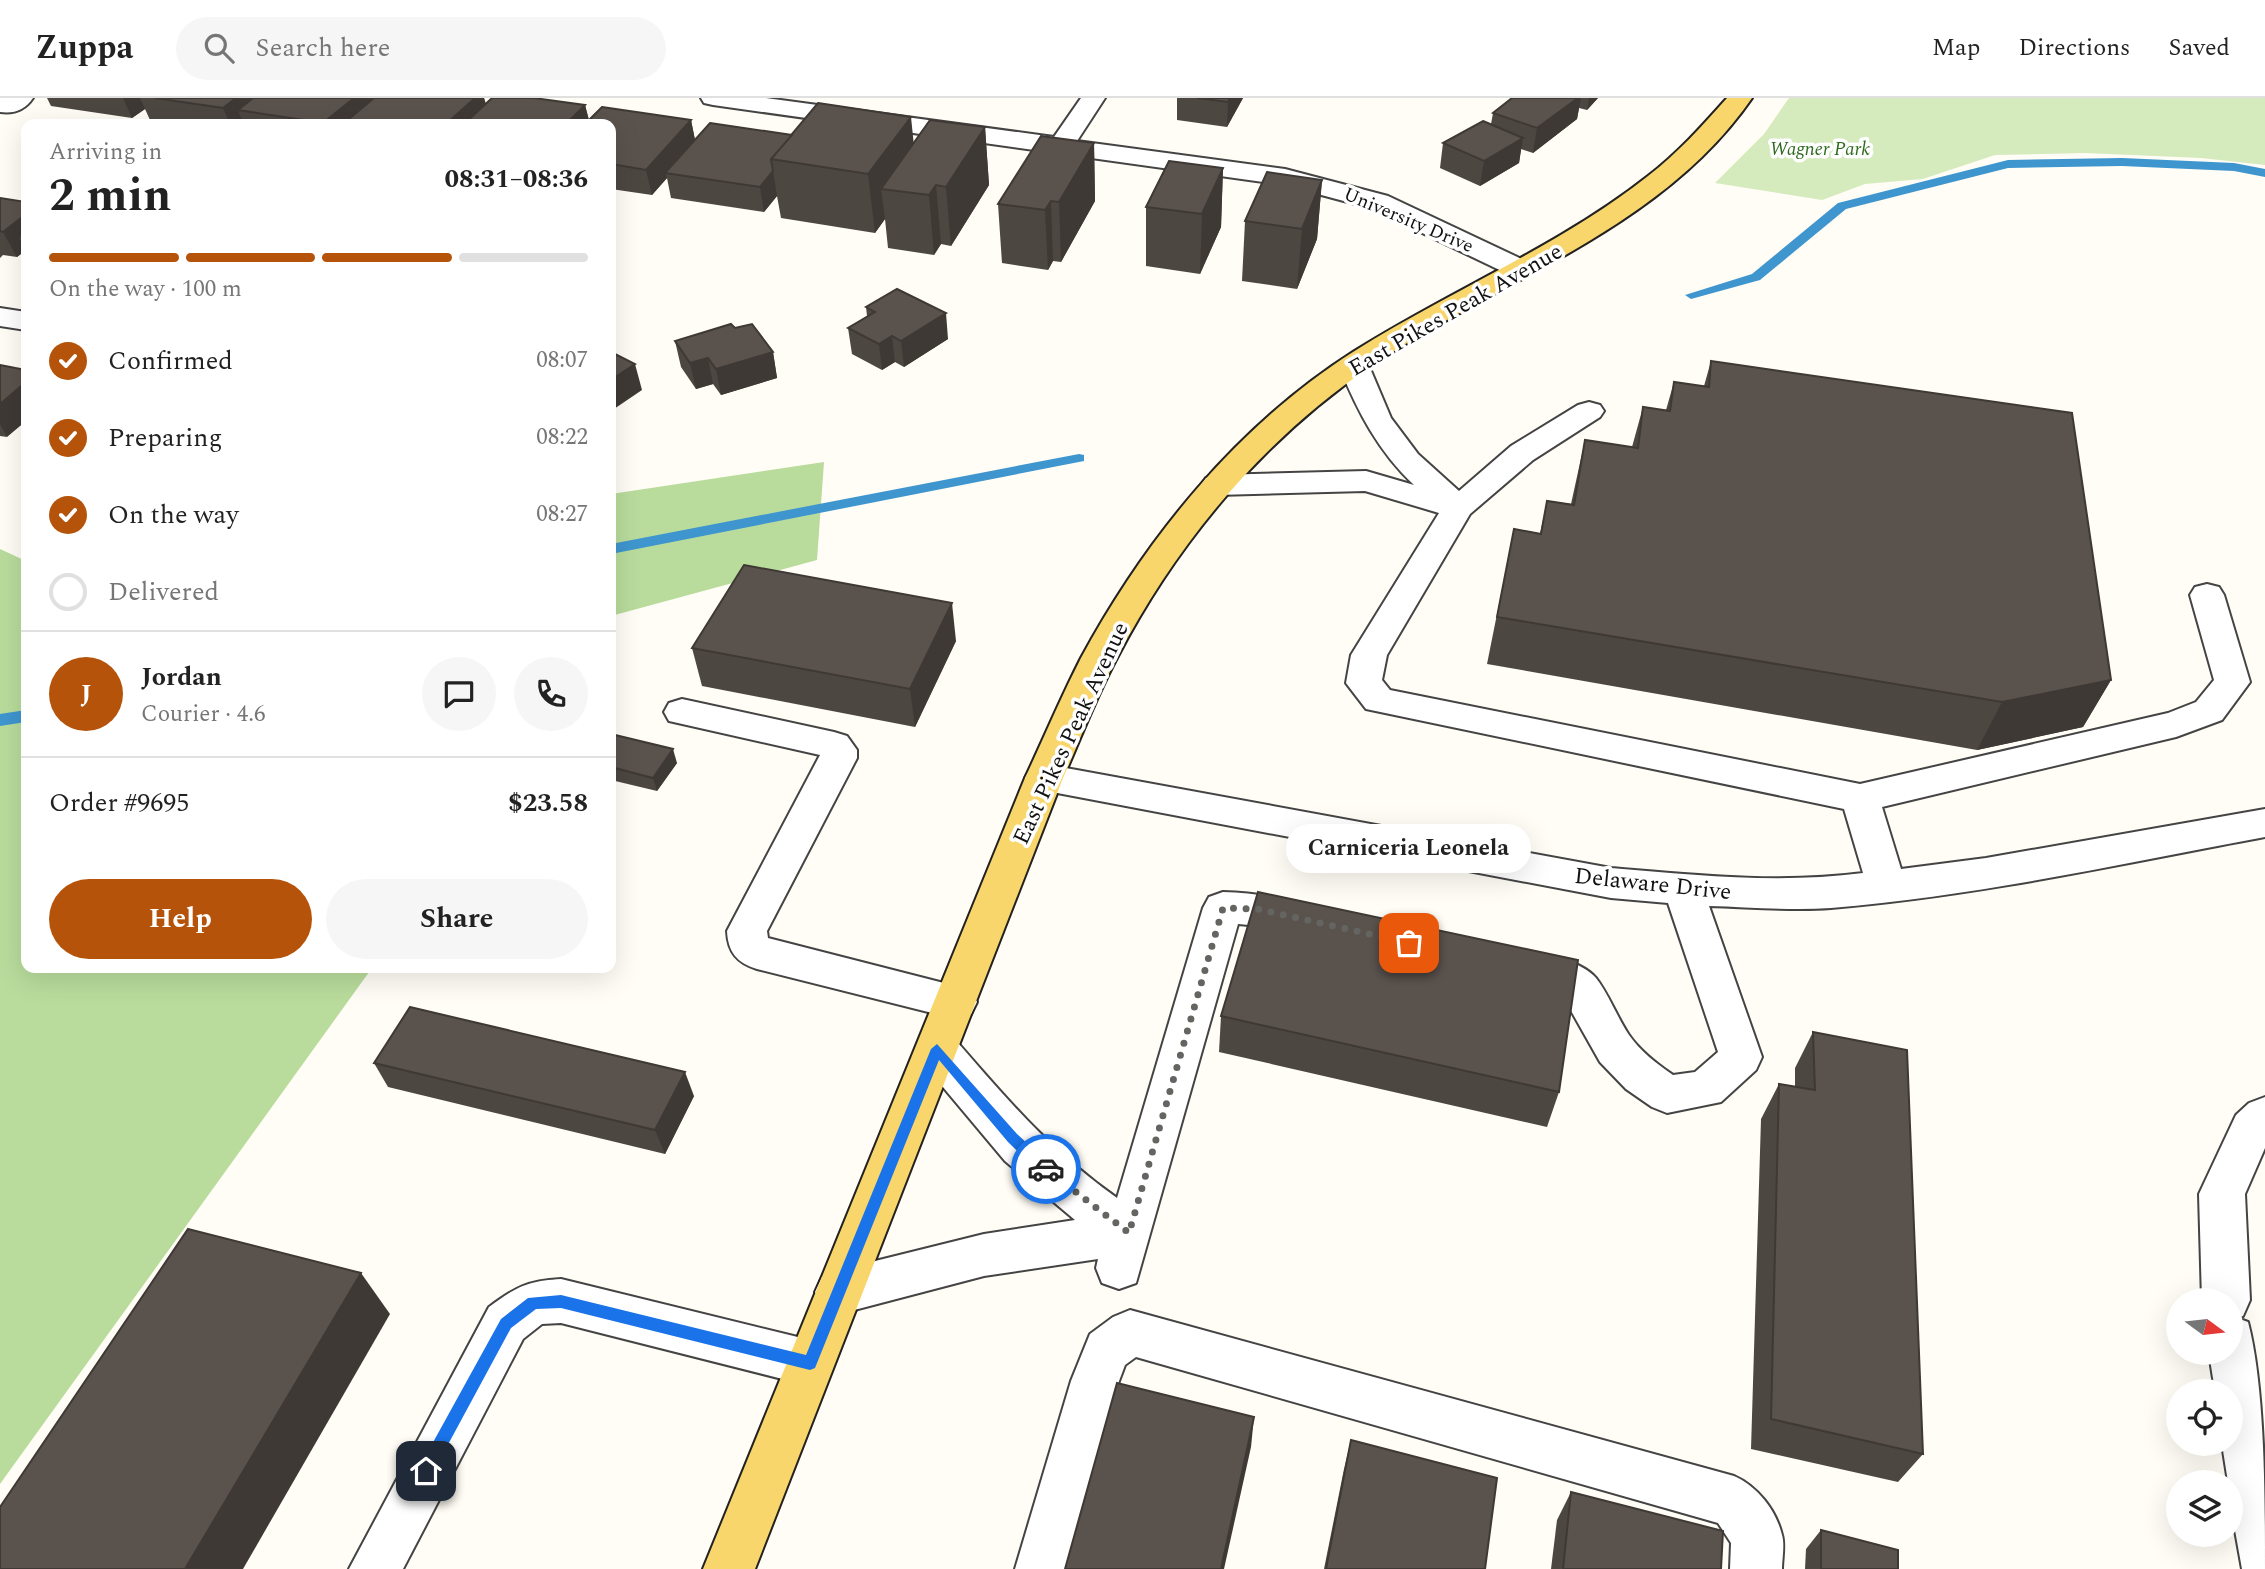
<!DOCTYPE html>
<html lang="en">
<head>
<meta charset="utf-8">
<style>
	:root { --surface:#fff; --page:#f6f6f6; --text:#222; --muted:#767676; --line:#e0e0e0; --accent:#b45309 }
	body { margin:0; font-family:Spectral,serif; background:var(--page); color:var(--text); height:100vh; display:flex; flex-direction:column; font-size:26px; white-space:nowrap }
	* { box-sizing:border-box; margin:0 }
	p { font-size:23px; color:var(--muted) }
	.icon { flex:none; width:38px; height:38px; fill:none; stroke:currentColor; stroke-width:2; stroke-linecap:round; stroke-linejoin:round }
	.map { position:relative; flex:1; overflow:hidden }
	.panel { position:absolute; left:21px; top:21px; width:595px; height:854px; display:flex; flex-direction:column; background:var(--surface); border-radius:14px; box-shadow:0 7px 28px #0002 }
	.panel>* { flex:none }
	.needle { width:46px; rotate:105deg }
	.tools { position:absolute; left:2166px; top:1190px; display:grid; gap:14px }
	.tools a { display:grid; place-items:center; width:77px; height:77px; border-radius:50%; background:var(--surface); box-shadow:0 7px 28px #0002; font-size:35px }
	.pin { position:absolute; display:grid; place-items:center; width:60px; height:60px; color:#fff; margin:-30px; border-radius:14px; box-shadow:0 4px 10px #0006 }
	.courier { position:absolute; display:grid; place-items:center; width:70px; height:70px; margin:-35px; border:5px solid #1a73e8; border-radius:50%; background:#fff; color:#222; box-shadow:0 2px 9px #0007 }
	.bubble { position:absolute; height:49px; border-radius:24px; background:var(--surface); box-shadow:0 7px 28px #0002; font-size:23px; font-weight:700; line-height:49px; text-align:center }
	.headline em { font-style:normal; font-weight:700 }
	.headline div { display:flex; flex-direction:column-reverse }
	.headline { display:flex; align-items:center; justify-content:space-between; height:119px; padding:0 28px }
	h1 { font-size:46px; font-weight:700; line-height:52px }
	.bar { display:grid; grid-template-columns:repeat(4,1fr); gap:10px 7px; align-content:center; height:84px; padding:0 28px }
	.bar i { height:9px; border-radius:5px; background:var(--line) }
	.bar .on { background:var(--accent) }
	.bar p { grid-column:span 4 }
	.line { display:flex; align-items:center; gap:18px; padding:0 28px; border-top:2px solid var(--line) }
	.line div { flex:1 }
	.round { display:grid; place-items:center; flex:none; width:74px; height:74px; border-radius:37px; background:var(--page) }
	ol { padding:0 28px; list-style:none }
	li { display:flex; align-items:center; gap:21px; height:77px }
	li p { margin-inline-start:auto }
	li .icon { padding:7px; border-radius:50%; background:var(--accent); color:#fff; stroke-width:4 }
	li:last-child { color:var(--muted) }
	li i { width:38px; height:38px; border:4px solid var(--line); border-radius:50% }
	.primary-button { display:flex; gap:14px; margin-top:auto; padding:14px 28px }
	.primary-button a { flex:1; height:80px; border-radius:42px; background:var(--accent); color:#fff; font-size:28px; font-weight:700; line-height:80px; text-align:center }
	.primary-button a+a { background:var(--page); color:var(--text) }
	header { display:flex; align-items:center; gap:42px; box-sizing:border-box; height:98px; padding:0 35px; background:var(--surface); border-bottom:2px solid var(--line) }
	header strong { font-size:33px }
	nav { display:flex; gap:38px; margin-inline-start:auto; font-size:24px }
	.search { width:490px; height:63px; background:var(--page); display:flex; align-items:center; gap:18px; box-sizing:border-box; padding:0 24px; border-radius:38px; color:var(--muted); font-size:26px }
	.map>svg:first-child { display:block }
	.green { fill:#d5ebbd }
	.forest { fill:#b9dc9c }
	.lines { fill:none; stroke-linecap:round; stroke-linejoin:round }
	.stream { fill:#3f96cf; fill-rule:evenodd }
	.minor-casing { stroke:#444; stroke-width:4 }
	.major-casing { stroke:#222; stroke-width:4 }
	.minor { fill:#fff; fill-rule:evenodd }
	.major { fill:#f9d66b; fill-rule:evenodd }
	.wall { fill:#4d4742 }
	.shaded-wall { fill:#3f3936 }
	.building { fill:#5a524d; stroke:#3f3936; stroke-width:2 }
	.route { fill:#1a73e8 }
	.done { stroke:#646461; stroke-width:7; stroke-dasharray:0 12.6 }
	.labels { text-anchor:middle; stroke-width:7; stroke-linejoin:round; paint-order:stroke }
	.far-park-label { font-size:19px; font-style:italic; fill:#2f6b1f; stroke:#fff }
	.far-street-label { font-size:19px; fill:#111; stroke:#fff }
	.street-label { font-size:23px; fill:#111; stroke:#fff }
</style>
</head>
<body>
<header>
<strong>Zuppa</strong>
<div class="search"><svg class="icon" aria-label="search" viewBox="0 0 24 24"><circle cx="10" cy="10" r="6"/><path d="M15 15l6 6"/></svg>Search here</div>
<nav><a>Map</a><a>Directions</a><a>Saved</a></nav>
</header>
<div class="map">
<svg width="2265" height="1471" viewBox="0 0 2265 1471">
	<rect width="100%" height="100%" fill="#fffdf5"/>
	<polygon class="green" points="1789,0 2265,0 2265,67 2201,60 2085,55 1995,57 1923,81 1865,86 1822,102 1715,85 1764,36"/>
	<g class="forest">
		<polygon points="824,364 817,462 611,518 611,396"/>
		<polygon points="0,451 26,463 26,870 372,870 0,1386"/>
	</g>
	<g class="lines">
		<g class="stream">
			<polygon points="2122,60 2234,65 2265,71 2265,79 2234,73 2122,68 2008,70 1846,111 1760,182 1691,201 1685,197 1752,176 1838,105 2008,62"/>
			<polygon points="1079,356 1084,357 1084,363 611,456 611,446"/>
			<polygon points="26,612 26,624 0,628 0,616"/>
		</g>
		<g class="minor-casing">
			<g id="minor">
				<path d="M0 0H33C25 12 14 16 0 14Z"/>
				<polygon points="701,0 766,0 1054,39 1081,0 1105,0 1077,43 1285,71 1388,98 1530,165 1534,171 1530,177 1510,177 1370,110 1284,87 713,7 704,5"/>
				<polygon points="0,210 26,214 26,232 0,228"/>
				<path d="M1354 259 1364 262 1369 268 1391 320 1418 356 1459 393 1511 348 1578 307 1589 304 1600 307 1604 313 1600 319 1533 362 1470 416 1387 557 1382 582 1390 592 1860 686 2168 615 2196 604 2214 582 2190 497 2195 489 2207 486 2219 489 2224 497 2250 584 2222 622 2176 639 1882 709 1901 771 1986 760 2265 711V739C2121 766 1976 798 1831 810 1791 813 1749 809 1709 808L1762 959 1756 972 1721 1004 1667 1015 1652 1009 1626 991 1600 964 1565 902 1550 892 1509 882 1503 870 1509 858C1531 851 1580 861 1596 880 1609 897 1617 919 1629 937 1640 953 1657 966 1673 977L1695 974 1718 954 1668 805 1611 800 1031 690 1025 680 1031 670 1044 666 1611 770C1694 777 1780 786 1863 775L1844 711 1366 611 1346 585 1351 557 1439 415 1365 393 1217 397 1206 394 1201 387 1206 380 1217 377 1366 373 1414 387C1378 353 1358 314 1339 268L1344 262Z"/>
				<path d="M682 601 834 634 847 638 857 652V660L767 833 768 840 971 892 977 904 971 916 956 921 757 871C737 865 728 854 727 833L820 657 669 623 664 614 669 605Z"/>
				<path d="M1223 794C1256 795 1287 800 1319 811L1325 822 1319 833C1294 841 1265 827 1238 826L1136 1185 1119 1191 1102 1185 1096 1170 1098 1161 984 1178 839 1216 822 1209 815 1194 822 1179 839 1172 984 1136 1075 1122 1005 1063 922 964 916 951 922 938 937 933 952 938C1005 999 1050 1053 1117 1100L1203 810 1209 799Z"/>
				<path d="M2265 999V1050L2245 1096 2250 1202 2243 1218 2237 1220 2248 1224C2265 1289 2265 1399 2265 1471H2242L2231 1410V1384H2228L2222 1346H2231V1293H2215L2209 1255H2231V1202H2202L2199 1096 2236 1017 2249 1005Z"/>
				<path d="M561 1181 810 1242 827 1249 834 1265 827 1281 810 1288 561 1225 542 1226 523 1241 403 1471H349L489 1209C516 1189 527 1183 561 1181Z"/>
				<path d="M1130 1212 1734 1378C1757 1388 1776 1412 1782 1437 1785 1447 1782 1461 1782 1471H1730L1731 1445 1718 1425 1136 1259 1125 1267 1119 1283 1067 1471H1015L1071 1283 1090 1236 1113 1219Z"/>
			</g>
		</g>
		<g class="major-casing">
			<path id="major" d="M1727 0H1752C1661 132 1499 182 1371 268 1263 342 1177 444 1117 560 1096 599 1081 640 1063 680L755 1471H703L1025 680C1044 640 1061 599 1081 560 1146 440 1237 328 1353 254 1449 193 1558 149 1648 78 1678 55 1702 28 1727 0Z"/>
		</g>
		<use href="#minor" class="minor"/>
		<use href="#major" class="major"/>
	</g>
	<g class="wall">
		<polygon points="47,0 484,0 486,6 585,7 589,23 691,22 695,42 792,37 913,45 985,29 989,87 951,148 941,146 934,157 888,150 885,121 875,135 781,120 777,98 764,114 671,100 667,80 652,97 611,91 611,26 177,26 150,22 145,11 132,20 51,8"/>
		<polygon points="1177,0 1243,0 1227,29 1177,22"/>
		<polygon points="1512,0 1598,0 1587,12 1579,10 1577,21 1533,55 1521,51 1519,65 1480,88 1440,70 1443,45 1491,26 1493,15"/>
		<polygon points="1094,45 1095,103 1061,164 1053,163 1048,172 1002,165 998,106"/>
		<polygon points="1223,70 1221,129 1200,176 1146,168 1146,109"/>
		<polygon points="1322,82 1317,141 1297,191 1242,183 1245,123"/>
		<polygon points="0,100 26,104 26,153 26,152 17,159 3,157 0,160"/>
		<polygon points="866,209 948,241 904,269 895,264 882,272 852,256 848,230 867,218"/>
		<polygon points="735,230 773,254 777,280 721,297 713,286 696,291 681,269 675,243"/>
		<polygon points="1711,263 2111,582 2083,629 1977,652 1487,566 1514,431 1540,436 1547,403 1571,406 1585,342 1632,349 1643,309 1666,312 1674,284 1704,288"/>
		<polygon points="0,267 7,339 0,338"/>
		<polygon points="956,543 915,629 702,588 692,550"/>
		<polygon points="611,636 677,665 657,693 611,682"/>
		<polygon points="1221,918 1559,994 1547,1029 1219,954"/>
		<polygon points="1813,934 1923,1356 1898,1384 1751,1351 1761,1021 1779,986 1795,989 1795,970"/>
		<polygon points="374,965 694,998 665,1056 388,989"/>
		<polygon points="1351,1342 1485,1471 1324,1471 1344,1371"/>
		<polygon points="1571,1394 1721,1471 1551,1471 1557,1422"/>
		<polygon points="1821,1432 1898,1471 1805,1471 1806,1451"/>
	</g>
	<g class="shaded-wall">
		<polygon points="123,0 140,0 145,11 132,20"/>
		<polygon points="236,0 277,0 238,12 243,26 230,26 223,10"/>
		<polygon points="354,0 386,0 360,26 324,26 323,25"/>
		<polygon points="475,0 484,0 489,18 481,26 446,26"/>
		<polygon points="1230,0 1243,0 1227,29 1228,4"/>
		<polygon points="1578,0 1581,0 1577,21 1533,55 1537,30"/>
		<polygon points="1589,0 1598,0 1587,12"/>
		<polygon points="585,7 590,26 566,26"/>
		<polygon points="911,19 917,77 881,91 885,121 875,135 868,76"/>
		<polygon points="691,22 696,47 665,75 667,80 652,97 646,72"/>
		<polygon points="985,29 989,87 951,148 946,89"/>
		<polygon points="1523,40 1519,65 1480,88 1484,63"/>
		<polygon points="1094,45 1095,103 1061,164 1059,104"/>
		<polygon points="1223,70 1221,129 1200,176 1202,116"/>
		<polygon points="773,73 777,98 764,114 760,89"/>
		<polygon points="1322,82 1317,141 1297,191 1302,131"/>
		<polygon points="936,87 941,146 934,157 929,97"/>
		<polygon points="1051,103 1053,163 1048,172 1045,112"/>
		<polygon points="26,116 26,139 18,138 26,152 17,159 3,134"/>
		<polygon points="611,184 614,196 611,199"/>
		<polygon points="946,215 948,241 904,269 901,243"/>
		<polygon points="892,238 895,264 882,272 879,246"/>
		<polygon points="773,254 777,280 721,297 716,271"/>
		<polygon points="708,260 713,286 696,291 690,265"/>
		<polygon points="635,266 642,292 611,313 611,282"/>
		<polygon points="26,284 26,323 7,339 0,326 0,306"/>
		<polygon points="952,505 956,543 915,629 910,591"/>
		<polygon points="2111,582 2083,629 1977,652 2002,604"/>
		<polygon points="673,651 677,665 657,693 653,680"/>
		<polygon points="685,974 694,998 665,1056 655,1032"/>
		<polygon points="361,1175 390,1216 243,1471 185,1471"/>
		<polygon points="1254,1319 1251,1349 1224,1471 1221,1471"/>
	</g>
	<g class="building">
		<polygon points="155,0 236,0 223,10"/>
		<polygon points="253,0 354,0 323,25 238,12"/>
		<polygon points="374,0 475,0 446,26 343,26"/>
		<polygon points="492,0 534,0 585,7 566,26 464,26"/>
		<polygon points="1197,0 1230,0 1228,4"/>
		<polygon points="1512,0 1578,0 1537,30 1493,15"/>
		<polygon points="818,5 911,19 868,76 771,61"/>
		<polygon points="602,9 691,22 646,72 611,66 611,26 585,26"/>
		<polygon points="930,22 985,29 946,89 936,87 929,97 881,91"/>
		<polygon points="1483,23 1523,40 1484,63 1443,45"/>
		<polygon points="710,25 792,37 771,61 773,73 760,89 665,75"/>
		<polygon points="1041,38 1094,45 1059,104 1051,103 1045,112 998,106"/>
		<polygon points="1169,63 1223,70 1202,116 1146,109"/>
		<polygon points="1267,74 1322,82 1302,131 1245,123"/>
		<polygon points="0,100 26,104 26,116 3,134 0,133"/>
		<polygon points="26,131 26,139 18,138"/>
		<polygon points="897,191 946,215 901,243 892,238 879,246 848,230 875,214 866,209"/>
		<polygon points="731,226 735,230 752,226 773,254 716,271 708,260 690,265 675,243"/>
		<polygon points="611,254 635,266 611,282"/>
		<polygon points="1711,263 2072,315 2111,582 2002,604 1497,519 1514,431 1541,436 1547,403 1574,407 1585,342 1638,350 1643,309 1670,313 1674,284 1709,289"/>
		<polygon points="0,267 26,272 26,284 0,306"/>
		<polygon points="744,467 952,505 910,591 692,550"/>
		<polygon points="611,636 673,651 653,680 611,669"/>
		<polygon points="1258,794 1578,862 1559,994 1221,918"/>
		<polygon points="410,909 685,974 655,1032 374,965"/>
		<polygon points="1813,934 1907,952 1923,1356 1771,1321 1779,986 1815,992"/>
		<polygon points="188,1131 361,1175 185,1471 0,1471 0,1409"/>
		<polygon points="1117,1285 1254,1319 1221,1471 1065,1471"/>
		<polygon points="1351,1342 1497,1380 1485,1471 1326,1471"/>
		<polygon points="1571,1394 1723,1433 1721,1471 1563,1471"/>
		<polygon points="1821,1432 1898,1452 1898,1471 1821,1471"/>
	</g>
	<polygon class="route" points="937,946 1017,1036 1051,1067 1051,1076 1041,1076 1008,1044 939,962 815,1270 810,1272 561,1210 536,1211 511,1230 431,1378 420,1378 420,1368 501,1221 528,1200 561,1197 806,1257 931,951"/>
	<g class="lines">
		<polyline class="done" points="1046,1071 1129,1135 1223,810 1257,811 1409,845"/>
	</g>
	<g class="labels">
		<g class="far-park-label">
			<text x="1820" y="57">Wagner Park</text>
		</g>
		<g class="far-street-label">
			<text transform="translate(1409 121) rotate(23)" y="7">University Drive</text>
		</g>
		<g class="street-label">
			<text transform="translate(1455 211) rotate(-30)" y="8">East Pikes Peak Avenue</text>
			<text transform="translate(1070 635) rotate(-65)" y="8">East Pikes Peak Avenue</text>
			<text transform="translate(1653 785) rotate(6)" y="8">Delaware Drive</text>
		</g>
	</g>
</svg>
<div class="tools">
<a><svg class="needle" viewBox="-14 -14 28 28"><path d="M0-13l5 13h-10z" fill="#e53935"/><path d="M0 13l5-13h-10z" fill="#767676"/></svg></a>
<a><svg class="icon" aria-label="locate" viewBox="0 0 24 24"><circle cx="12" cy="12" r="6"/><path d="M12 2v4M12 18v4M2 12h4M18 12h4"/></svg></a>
<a><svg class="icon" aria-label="layers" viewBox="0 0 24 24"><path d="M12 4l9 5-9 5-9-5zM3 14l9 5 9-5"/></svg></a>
</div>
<div class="pin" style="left:1409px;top:845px;background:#ea580c"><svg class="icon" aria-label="bag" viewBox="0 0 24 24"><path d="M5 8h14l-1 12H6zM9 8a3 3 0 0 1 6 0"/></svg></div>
<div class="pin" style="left:426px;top:1373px;background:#1f2937"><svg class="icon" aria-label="home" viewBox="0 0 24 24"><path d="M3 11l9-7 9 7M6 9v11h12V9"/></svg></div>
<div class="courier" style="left:1046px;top:1071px"><svg class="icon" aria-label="car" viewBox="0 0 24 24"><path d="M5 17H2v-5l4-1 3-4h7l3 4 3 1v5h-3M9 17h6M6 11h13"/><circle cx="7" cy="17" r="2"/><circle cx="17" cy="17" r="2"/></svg></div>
<div class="bubble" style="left:1286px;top:726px;width:245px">Carniceria Leonela</div>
<section class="panel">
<div class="headline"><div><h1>2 min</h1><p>Arriving in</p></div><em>08:31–08:36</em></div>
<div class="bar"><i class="on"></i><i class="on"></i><i class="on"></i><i></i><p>On the way · 100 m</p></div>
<ol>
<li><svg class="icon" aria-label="check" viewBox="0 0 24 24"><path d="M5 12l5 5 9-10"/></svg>Confirmed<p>08:07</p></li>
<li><svg class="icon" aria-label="check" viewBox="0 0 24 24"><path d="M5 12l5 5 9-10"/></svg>Preparing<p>08:22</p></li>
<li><svg class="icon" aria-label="check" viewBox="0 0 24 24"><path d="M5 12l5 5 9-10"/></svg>On the way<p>08:27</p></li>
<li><i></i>Delivered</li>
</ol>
<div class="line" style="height:126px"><b class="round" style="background:var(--accent);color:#fff">J</b><div><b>Jordan</b><p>Courier · 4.6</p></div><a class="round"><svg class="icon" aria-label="chat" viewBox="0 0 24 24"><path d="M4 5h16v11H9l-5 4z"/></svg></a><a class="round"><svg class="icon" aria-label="phone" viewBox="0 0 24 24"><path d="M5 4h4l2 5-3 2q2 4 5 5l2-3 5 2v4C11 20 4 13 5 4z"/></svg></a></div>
<div class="line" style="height:91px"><div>Order #9695</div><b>$23.58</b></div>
<div class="primary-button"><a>Help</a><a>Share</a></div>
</section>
</div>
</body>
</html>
